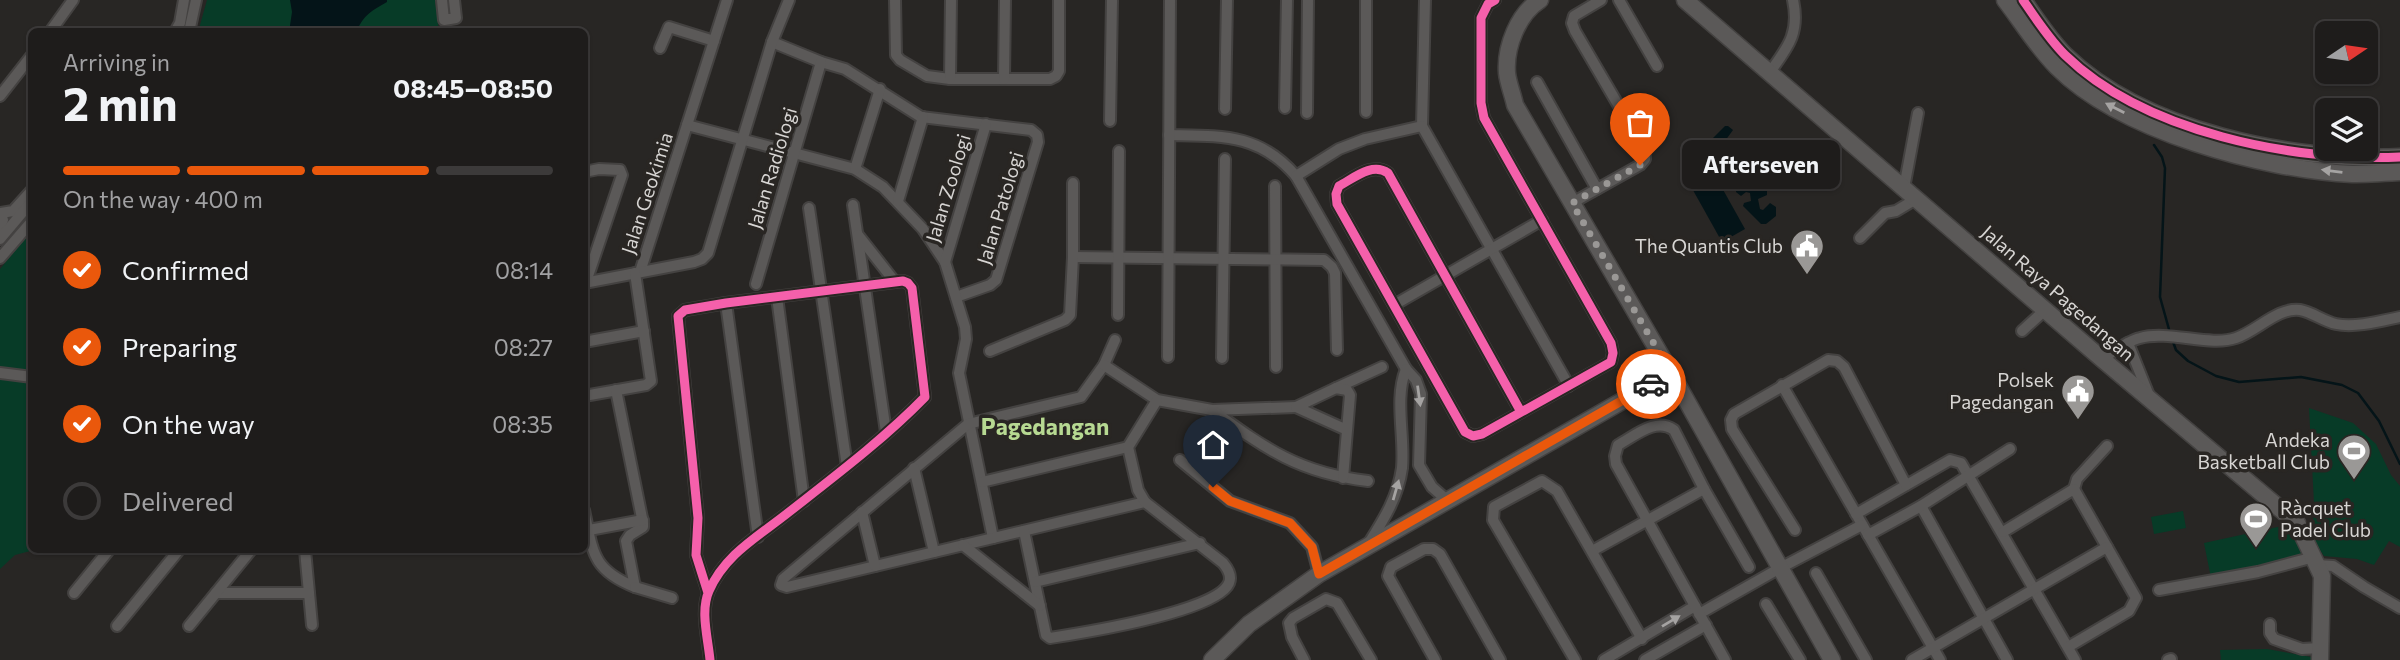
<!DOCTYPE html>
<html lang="en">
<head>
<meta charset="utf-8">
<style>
	:root { --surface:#1e1c1b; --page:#262524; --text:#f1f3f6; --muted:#a1a1a3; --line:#3c3a3a; --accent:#ea580c }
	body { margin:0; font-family:Commissioner,sans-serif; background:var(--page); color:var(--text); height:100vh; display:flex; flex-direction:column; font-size:26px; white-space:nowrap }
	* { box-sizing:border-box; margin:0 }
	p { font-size:23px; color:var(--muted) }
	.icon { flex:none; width:38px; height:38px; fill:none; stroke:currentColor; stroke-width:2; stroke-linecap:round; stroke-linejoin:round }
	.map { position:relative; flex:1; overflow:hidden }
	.side { position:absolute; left:28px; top:28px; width:560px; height:525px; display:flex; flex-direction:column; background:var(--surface); border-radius:10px; box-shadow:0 2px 5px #0004,0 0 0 2px var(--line) }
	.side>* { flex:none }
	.needle { width:46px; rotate:77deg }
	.tools { position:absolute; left:2315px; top:21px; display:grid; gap:14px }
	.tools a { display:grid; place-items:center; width:63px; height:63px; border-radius:10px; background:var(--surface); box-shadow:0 2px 5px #0004,0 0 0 2px var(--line); font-size:35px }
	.pin { position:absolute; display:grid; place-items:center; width:60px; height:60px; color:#fff; margin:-72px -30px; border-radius:50% 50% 50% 0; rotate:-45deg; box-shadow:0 0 7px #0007 }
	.pin .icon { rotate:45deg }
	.courier { position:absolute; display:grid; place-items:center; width:70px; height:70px; margin:-35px; border:5px solid #ea580c; border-radius:50%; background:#fff; color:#222; box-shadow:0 2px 9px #0007 }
	.bubble { position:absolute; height:49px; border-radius:10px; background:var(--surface); box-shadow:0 2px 5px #0004,0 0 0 2px var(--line); font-size:23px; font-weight:700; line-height:49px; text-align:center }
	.head em { font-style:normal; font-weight:700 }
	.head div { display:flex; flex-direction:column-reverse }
	.head { display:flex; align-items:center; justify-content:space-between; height:119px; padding:0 35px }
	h1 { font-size:46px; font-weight:700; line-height:52px }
	.bar { display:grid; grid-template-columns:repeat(4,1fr); gap:10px 7px; align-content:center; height:84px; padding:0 35px }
	.bar i { height:9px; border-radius:5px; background:var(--line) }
	.bar .active { background:var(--accent) }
	.bar p { grid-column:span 4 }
	ol { padding:0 35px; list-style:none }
	li { display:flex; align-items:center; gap:21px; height:77px }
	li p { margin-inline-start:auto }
	li .icon { padding:7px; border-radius:50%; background:var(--accent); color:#fff; stroke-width:4 }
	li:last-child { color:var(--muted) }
	li i { width:38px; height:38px; border:4px solid var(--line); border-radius:50% }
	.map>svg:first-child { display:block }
	.green { fill:#073b27 }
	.water { fill:#041418 }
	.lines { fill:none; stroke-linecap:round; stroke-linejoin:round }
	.stream { stroke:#041418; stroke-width:2.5 }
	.street-casing { stroke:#444241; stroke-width:14 }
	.secondary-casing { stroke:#444241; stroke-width:19 }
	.street { stroke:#5b5958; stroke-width:10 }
	.secondary { stroke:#5b5958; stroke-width:16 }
	.cycleway-casing { stroke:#292623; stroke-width:13 }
	.cycleway { stroke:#f560ab; stroke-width:9 }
	.oneway { fill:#a5a3a2 }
	.done { stroke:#9a9896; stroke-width:7; stroke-dasharray:0 12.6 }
	.route { stroke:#ea580c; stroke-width:9 }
	.labels { text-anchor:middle; stroke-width:7; stroke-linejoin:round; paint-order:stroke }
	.street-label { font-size:19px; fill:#d7d5d3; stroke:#292623 }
	.poi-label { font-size:19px; fill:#d7d5d3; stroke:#292623; text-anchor:end }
	.quarter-label { font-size:23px; font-weight:bold; fill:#b7d992; stroke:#292623 }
</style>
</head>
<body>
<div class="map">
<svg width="2400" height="660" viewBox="0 0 2400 660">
	<rect width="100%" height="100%" fill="#282624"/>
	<g class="green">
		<polygon points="207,0 435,0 439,31 198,32"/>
		<polygon points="31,232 32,550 34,550 15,555 0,569 0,269"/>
		<polygon points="2309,408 2353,423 2376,444 2391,475 2400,486 2400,547 2389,541 2374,565 2357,559 2324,556 2312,538 2314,503"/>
		<polygon points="2183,511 2186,528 2154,534 2151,517"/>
		<polygon points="2291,524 2309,555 2211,578 2204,543"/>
		<polygon points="2267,649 2317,658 2317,660 2221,660 2220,650"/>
	</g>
	<g class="water">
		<path d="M290 0H387V2C374 9 362 16 357 31L289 32 292 12Z"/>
		<path d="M1725 126H1728L1733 130 1725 141C1729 148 1733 154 1726 161L1719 163 1713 158 1714 147 1712 139Z"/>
		<polygon points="1742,163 1748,165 1755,174 1747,180 1749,186 1751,187 1761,183 1767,187 1767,195 1758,199 1760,209 1763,210 1770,203 1776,207 1776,216 1766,224 1761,224 1743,206 1744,203 1751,201 1750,193 1746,192 1741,196 1736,192 1736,184 1724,173 1728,164 1737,167"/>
		<polygon points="1712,170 1745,229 1722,242 1689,183"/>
	</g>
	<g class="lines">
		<g class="stream">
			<polyline points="2154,145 2162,157 2165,168 2160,297 2170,333"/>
			<polyline points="2172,339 2176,350 2188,361 2216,376 2239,382 2301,377 2342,385 2358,393 2379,421 2400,464"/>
		</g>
		<g class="street-casing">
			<g id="street">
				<polyline points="442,0 444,20 456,18 454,0"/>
				<polyline points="895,0 896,55 900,60 927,76 950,79 1050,79 1056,76 1059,71 1059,0"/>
				<polyline points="1366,0 1366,112"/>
				<polyline points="1425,0 1422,126 1569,386"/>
				<path d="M1495 0 1488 4 1481 18V103L1484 118 1611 343 1613 353 1611 362 1482 434 1473 436 1465 432 1337 204 1336 194 1339 186C1354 178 1372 162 1388 173L1521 412"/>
				<polyline points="1619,0 1657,66"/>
				<polyline points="50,32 73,0"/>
				<polyline points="175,32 180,23 184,0"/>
				<polyline points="189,32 196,0"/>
				<polyline points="772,42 821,62 845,69 921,117 1031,130 1037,135 1038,142 996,280 990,285 956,297"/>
				<polyline points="660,48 669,27 714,41"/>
				<path d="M1770 72C1788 47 1800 33 1793 0"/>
				<polyline points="950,79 951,0"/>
				<polyline points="1004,79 1005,0"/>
				<polyline points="1537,82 1597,189"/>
				<polyline points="0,96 32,55"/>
				<polyline points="1285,108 1287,0"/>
				<polyline points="1225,109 1227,0"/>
				<polyline points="1307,113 1308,0"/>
				<polyline points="1110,121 1112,0"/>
				<polyline points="687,125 855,169 883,187 923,229 945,262 965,327 966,339 959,373 993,538"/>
				<path d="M1169 135C1221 136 1259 133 1296 176L1406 369 1416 380 1421 394 1419 465 1432 487 1448 501"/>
				<polyline points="855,169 880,89"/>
				<polyline points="584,172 599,169 620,170 622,175 586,282"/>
				<polyline points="1296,176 1339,149 1365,139 1422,126"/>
				<polyline points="1275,186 1276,367"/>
				<polyline points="1904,188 1918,113"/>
				<polyline points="898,201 923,117"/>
				<polyline points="1572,203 1640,165 1645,159 1644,149 1575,31 1572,23 1574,16 1601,0"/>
				<polyline points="853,205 886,432"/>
				<polyline points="809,208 847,466"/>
				<polyline points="0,226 3,220 1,213 13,211 32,190"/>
				<polyline points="858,235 895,282"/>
				<polyline points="1860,238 1885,213 1896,211 1916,199"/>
				<polyline points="0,239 32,201"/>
				<polyline points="1073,257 1324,260 1332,267 1335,273 1337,350"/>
				<polyline points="0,258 32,221"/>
				<polyline points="945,262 986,124"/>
				<polyline points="640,272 727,0"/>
				<polyline points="584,283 694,262 702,259 708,253 772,42 789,0"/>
				<polyline points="756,284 821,62"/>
				<polyline points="777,297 804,501"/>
				<polyline points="726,303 758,537"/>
				<polyline points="1394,305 1542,220"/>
				<polyline points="1118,315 1119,151"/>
				<polyline points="2022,331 2045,310"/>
				<polyline points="1115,340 1104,365 1081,397 968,424 783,579 781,585 787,587 1145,502"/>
				<polyline points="584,342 644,331"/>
				<polyline points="2128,343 2150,398"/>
				<polyline points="990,351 1065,320 1070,315 1073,257 1073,183"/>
				<polyline points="1168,357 1170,0"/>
				<polyline points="1222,358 1225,159"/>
				<path d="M2102 359C2113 352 2127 341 2140 338 2169 330 2210 347 2236 338 2257 331 2278 307 2300 310 2312 312 2323 321 2336 324 2355 328 2381 321 2400 317"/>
				<polyline points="1104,365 1157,400 1212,410 1296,407"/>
				<polyline points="0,373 32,377"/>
				<polyline points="1782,385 1940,660"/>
				<polyline points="1336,388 1382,367"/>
				<polyline points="584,396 646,385 651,381 635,273"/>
				<path d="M1212 410C1266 449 1299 473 1368 481"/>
				<polyline points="1180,460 1230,501 1290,523 1312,547 1319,574"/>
				<polyline points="914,468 934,552"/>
				<polyline points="1343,478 1350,395 1347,390 1336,388 1296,407 1347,430"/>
				<polyline points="982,482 1128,447"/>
				<polyline points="2074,489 2077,479 2107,446"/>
				<polyline points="1921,506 2007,660"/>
				<path d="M584 510C593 552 592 570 635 587L626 541 630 535 643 527V523L616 390"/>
				<polyline points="862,512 875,566"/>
				<polyline points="1856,514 1950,460 1961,463 2075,660"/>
				<polyline points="589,530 643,520"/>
				<polyline points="1795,530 1732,429 1731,420 1734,414 1828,360 1837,361 1844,367 1906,485"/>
				<path d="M1024 531 1046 635 1050 638C1082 633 1217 612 1229 583 1232 576 1228 569 1223 563L1145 502 1138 490 1128 447 1157 400"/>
				<polyline points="2003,532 2074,489 2136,598 2129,611 2068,647"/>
				<polyline points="1868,535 1921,506 2010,449"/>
				<path d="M1369 543C1384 519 1398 497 1402 468 1405 436 1394 399 1406 369"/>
				<polyline points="963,545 1040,606"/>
				<polyline points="305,550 312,625"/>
				<polyline points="1592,551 1704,489"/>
				<polyline points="2317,565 2333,566 2364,587 2400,608"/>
				<polyline points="1816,573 1866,660"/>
				<polyline points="1035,582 1200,543"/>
				<polyline points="635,587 672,598"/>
				<polyline points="2159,590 2258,572 2314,557"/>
				<polyline points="74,593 109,550"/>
				<polyline points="216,593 309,593"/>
				<path d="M708 593 696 555 698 518 678 316 685 310 726 303 903 281 908 283 912 288 925 397C884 439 835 476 789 512 759 536 725 554 709 591 700 611 708 638 710 660"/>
				<polyline points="1766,604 1800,660"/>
				<polyline points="1699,614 1780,568 1862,525"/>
				<polyline points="2270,624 2270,633 2274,639 2302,649 2320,648"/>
				<polyline points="117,626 179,550"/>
				<polyline points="189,626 251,550"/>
				<polyline points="1304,660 1292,637 1289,623 1293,618 1326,599 1337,603 1371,660"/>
				<polyline points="1435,660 1388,576 1391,567 1424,549 1433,549 1440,554 1500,660"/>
				<polyline points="1575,660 1493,520 1494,507 1542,481 1557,491 1642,639"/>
				<polyline points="1604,660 1695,606"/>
				<polyline points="1645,660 1706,625"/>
				<path d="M1725 660 1616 464 1615 456 1618 445C1636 435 1656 417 1674 430L1704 489 1749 567"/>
				<polyline points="1912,660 2107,547"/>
				<polyline points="2168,660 2171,659"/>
			</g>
		</g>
		<g class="secondary-casing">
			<g id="secondary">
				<path d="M1540 0C1518 14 1505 47 1507 73 1508 83 1513 95 1515 105L1671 373 1832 660"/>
				<polyline points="1685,0 2102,359 2297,523 2322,576 2320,660"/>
				<path d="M2005 0C2022 22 2037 47 2057 67 2121 131 2263 170 2352 174 2368 174 2384 173 2400 172"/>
				<path d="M2023 0C2036 19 2049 39 2065 55 2144 132 2293 162 2400 157"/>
				<polyline points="1212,660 1249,624 1319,574 1671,373"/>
			</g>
		</g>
		<use href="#street" class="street"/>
		<use href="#secondary" class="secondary"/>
		<g class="cycleway-casing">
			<g id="cycleway">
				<path d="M1495 0 1488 4 1481 18V103L1484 118 1611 343 1613 353 1611 362 1482 434 1473 436 1465 432 1337 204 1336 194 1339 186C1354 178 1372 162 1388 173L1521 412"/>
				<path d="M2023 0C2036 19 2049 39 2065 55 2144 132 2293 162 2400 157"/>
				<path d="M708 593 696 555 698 518 678 316 685 310 726 303 903 281 908 283 912 288 925 397C884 439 835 476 789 512 759 536 725 554 709 591 700 611 708 638 710 660"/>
			</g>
		</g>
		<use href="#cycleway" class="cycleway"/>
	</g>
	<defs><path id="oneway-solid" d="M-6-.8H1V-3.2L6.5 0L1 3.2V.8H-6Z" transform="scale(1.75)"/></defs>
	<g class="oneway">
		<use href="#oneway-solid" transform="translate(2115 108) rotate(-153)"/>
		<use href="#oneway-solid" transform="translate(2332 171) rotate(-173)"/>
		<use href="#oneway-solid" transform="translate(1419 396) rotate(82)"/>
		<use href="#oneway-solid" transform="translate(1396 490) rotate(-74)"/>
		<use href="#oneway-solid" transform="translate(1671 621) rotate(-31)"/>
	</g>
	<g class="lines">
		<polyline class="done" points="1640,165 1572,203 1671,373 1651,384"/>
		<polyline class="route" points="1213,487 1230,501 1290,523 1312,547 1319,574 1651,384"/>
	</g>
	<defs>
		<g id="civic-pin" transform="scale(1.75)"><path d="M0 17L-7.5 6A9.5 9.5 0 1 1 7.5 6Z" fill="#9a9896" stroke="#292623"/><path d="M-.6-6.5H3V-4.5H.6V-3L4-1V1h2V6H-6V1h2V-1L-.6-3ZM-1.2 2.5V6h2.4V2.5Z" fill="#fff"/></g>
		<g id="stadium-pin" transform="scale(1.75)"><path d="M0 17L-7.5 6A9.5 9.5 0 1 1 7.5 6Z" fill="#9a9896" stroke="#292623"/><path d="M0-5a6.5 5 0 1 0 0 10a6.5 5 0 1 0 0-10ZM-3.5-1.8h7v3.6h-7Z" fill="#fff"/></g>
	</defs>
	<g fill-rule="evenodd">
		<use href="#civic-pin" x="1807" y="246"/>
		<use href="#civic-pin" x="2078" y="391"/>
		<use href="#stadium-pin" x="2354" y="451"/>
		<use href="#stadium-pin" x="2256" y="519"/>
	</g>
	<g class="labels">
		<g class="street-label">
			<text transform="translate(772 168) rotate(-73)" y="7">Jalan Radiologi</text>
			<text transform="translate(948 188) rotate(-73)" y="7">Jalan Zoologi</text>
			<text transform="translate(647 193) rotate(-72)" y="7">Jalan Geokimia</text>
			<text transform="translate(1000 208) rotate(-73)" y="7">Jalan Patologi</text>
			<text transform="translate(2058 293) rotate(41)" y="7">Jalan Raya Pagedangan</text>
		</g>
		<g class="poi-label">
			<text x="1783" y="253">The Quantis Club</text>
			<text x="2054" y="387">Polsek<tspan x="2054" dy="22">Pagedangan</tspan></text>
			<text x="2330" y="447">Andeka<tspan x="2330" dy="22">Basketball Club</tspan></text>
			<text x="2280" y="515" text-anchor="start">Ràcquet<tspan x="2280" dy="22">Padel Club</tspan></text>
		</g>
		<g class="quarter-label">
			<text x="1045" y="435">Pagedangan</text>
		</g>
	</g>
</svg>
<div class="tools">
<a><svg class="needle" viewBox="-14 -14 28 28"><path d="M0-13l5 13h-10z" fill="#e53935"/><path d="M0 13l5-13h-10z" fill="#a1a1a3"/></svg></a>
<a><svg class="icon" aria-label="layers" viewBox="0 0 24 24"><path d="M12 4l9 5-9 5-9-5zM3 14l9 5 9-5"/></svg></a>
</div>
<div class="pin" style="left:1640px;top:165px;background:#ea580c"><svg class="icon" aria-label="bag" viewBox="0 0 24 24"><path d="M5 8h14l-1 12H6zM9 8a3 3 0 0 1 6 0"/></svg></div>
<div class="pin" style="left:1213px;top:487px;background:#1f2937"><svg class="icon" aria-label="home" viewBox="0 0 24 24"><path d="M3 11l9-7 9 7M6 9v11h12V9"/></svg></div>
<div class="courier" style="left:1651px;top:384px"><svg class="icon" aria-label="car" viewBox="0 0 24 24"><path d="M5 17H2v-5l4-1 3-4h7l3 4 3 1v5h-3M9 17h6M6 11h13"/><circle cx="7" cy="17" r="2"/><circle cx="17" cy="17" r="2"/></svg></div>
<div class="bubble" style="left:1682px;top:140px;width:158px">Afterseven</div>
<section class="side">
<div class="head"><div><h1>2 min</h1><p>Arriving in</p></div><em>08:45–08:50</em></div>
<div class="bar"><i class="active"></i><i class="active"></i><i class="active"></i><i></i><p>On the way · 400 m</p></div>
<ol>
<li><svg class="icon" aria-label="check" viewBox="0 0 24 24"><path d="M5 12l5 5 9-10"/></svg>Confirmed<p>08:14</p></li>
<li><svg class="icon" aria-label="check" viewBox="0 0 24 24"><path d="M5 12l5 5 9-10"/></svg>Preparing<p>08:27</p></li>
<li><svg class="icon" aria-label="check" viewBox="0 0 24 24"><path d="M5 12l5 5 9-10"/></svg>On the way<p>08:35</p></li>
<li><i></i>Delivered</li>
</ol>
</section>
</div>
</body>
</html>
